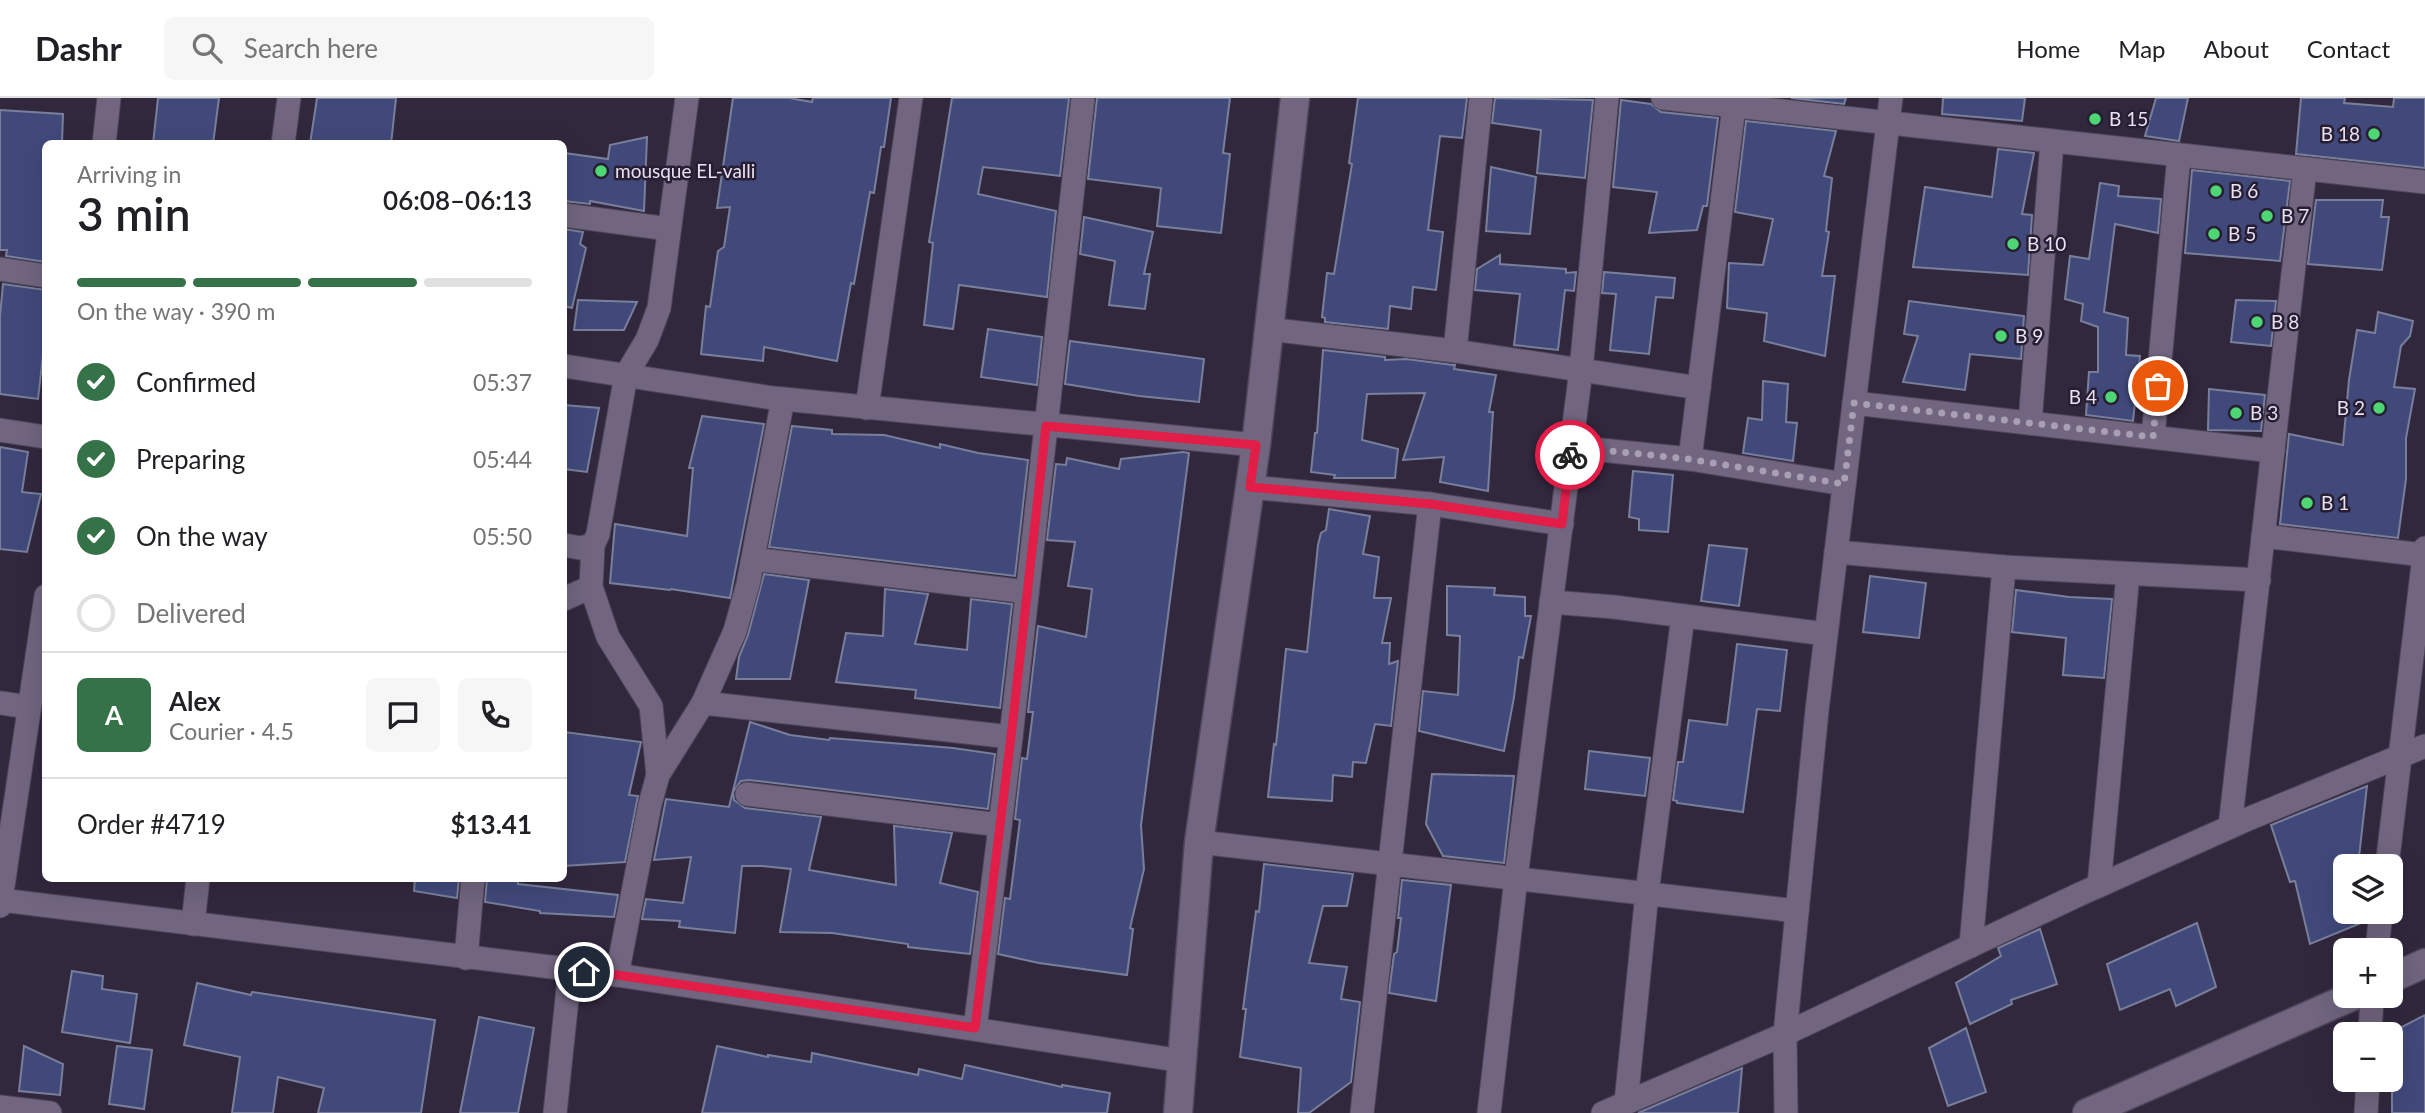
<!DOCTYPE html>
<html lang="en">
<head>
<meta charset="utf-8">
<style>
	:root { --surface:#fff; --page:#f6f6f6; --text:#202124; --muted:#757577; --line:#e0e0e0; --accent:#357248 }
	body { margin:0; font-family:Lato,sans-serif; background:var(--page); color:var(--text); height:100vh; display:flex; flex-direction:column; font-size:26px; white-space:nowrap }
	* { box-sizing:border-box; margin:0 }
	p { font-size:23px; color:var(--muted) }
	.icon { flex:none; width:38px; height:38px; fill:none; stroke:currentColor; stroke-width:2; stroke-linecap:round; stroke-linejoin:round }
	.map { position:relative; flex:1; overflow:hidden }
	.details { position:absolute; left:42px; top:42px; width:525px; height:742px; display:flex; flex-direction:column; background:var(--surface); border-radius:10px; box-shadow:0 7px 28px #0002 }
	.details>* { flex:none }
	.fabs { position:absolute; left:2333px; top:756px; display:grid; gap:14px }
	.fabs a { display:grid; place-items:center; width:70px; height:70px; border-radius:10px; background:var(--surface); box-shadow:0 7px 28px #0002; font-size:35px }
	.pin { position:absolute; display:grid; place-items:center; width:60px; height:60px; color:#fff; margin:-30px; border:4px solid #fff; border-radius:50%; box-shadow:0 2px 7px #0007 }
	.courier { position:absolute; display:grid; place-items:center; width:70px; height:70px; margin:-35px; border:5px solid #e11d48; border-radius:50%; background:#fff; color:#222; box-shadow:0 2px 9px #0007 }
	.overview em { font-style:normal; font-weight:600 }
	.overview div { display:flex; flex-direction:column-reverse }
	.overview { display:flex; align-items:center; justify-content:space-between; height:119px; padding:0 35px }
	h1 { font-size:46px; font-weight:600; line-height:52px }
	.bar { display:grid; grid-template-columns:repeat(4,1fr); gap:10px 7px; align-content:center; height:84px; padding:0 35px }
	.bar i { height:9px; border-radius:5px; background:var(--line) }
	.bar .current { background:var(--accent) }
	.bar p { grid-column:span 4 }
	.line { display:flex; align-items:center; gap:18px; padding:0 35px; border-top:2px solid var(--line) }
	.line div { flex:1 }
	.round { display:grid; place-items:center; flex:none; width:74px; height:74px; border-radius:10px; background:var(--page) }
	ol { padding:0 35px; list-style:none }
	li { display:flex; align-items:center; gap:21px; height:77px }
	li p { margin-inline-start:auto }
	li .icon { padding:7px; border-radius:50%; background:var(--accent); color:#fff; stroke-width:4 }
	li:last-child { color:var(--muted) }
	li i { width:38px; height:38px; border:4px solid var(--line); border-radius:50% }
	header { display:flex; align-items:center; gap:42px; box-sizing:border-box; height:98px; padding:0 35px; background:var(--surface); border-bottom:2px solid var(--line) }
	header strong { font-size:33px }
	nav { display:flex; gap:38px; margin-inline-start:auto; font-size:24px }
	.search { width:490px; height:63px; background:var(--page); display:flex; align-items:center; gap:18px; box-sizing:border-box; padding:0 24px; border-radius:10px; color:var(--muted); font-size:26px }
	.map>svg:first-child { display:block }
	.building { fill:#40497a; stroke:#797f9b; stroke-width:2 }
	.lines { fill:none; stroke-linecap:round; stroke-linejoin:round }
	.minor-casing { stroke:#4f465a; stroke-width:25 }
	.tertiary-casing { stroke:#4f465a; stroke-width:31 }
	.minor { stroke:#71657f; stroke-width:23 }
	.tertiary { stroke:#71657f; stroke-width:28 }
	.done { stroke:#a8a0b2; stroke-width:7; stroke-dasharray:0 12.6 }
	.route { stroke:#e11d48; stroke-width:9 }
	.poi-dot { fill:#4ed675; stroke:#281e34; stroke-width:2.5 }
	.labels { text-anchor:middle; stroke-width:5; stroke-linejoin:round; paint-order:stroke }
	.poi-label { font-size:19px; fill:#e7e1f0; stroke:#281e34; text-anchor:start }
</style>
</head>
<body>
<header>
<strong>Dashr</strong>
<div class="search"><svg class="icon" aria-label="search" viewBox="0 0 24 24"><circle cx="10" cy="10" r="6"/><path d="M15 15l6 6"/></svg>Search here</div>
<nav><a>Home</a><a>Map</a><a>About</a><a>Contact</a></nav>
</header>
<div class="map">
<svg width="2425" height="1015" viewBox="0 0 2425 1015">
	<rect width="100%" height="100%" fill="#32283e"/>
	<g class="building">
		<polygon points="158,0 219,0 213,46 153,46"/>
		<polygon points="317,0 396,0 391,46 310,46"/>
		<polygon points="733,0 789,0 812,4 813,0 891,0 884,49 881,49 874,95 870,94 854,186 851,185 837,263 764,249 763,263 701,256 706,208 710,209 718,153 724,149 730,109 717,110"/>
		<polygon points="952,0 1069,0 1060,78 983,69 978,96 1056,113 1047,199 959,187 953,231 924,227 933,145 929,144"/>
		<polygon points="1097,0 1230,0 1223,55 1230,56 1221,135 1157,128 1161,90 1088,81"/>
		<polygon points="1358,0 1467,0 1462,40 1440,38 1428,132 1443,134 1436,192 1413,189 1411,211 1390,208 1388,231 1325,224 1325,220 1322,219 1327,175 1334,176 1352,66 1349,65"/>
		<polygon points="1495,0 1593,2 1585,80 1537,75 1541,32 1492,25"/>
		<polygon points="1791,0 1846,0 1844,6"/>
		<polygon points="1943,0 2025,0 2022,23 1942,16"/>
		<polygon points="2156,0 2188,0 2179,43 2145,38"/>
		<polygon points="2301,0 2345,0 2344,5 2393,9 2394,0 2425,0 2425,70 2296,56"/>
		<polygon points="1621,2 1651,6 1661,14 1718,20 1707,108 1703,108 1697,132 1649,135 1657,94 1613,89"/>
		<polygon points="0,12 63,16 62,46 46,46 46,164 6,158 7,152 0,152"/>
		<polygon points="1746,23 1836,33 1824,78 1832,80 1826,133 1829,134 1822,178 1835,178 1825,258 1764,243 1767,215 1727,210 1729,165 1763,167 1773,121 1735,114"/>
		<polygon points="647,39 644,113 590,103 590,106 564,103 564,55 608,61 610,47"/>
		<polygon points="1998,51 2034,55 2022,116 2032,117 2028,177 1913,169 1925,89 1992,99"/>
		<polygon points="1491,69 1536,79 1530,136 1486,133"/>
		<polygon points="2192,72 2290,83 2280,163 2185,155"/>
		<polygon points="2100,85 2119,88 2118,98 2161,101 2158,135 2115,126 2104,214 2128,220 2126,257 2140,258 2133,323 2086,317 2089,274 2098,274 2098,229 2081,223 2083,206 2065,201 2070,158 2089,161"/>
		<polygon points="2316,102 2383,102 2381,119 2389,119 2382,172 2308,166"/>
		<polygon points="1084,119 1153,134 1144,176 1150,176 1145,211 1109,207 1115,163 1080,156"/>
		<polygon points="564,131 583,134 580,146 586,150 572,210 564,208"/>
		<polygon points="1500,157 1500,166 1566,171 1566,175 1576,174 1574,193 1565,192 1558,252 1514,247 1520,196 1475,192 1477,171"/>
		<polygon points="1604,174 1675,180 1673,200 1656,199 1649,256 1610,252 1616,196 1602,195"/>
		<polygon points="3,186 46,192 46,231 38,301 0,296 0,218"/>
		<polygon points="578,202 637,204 624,232 574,232"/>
		<polygon points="2236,202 2276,203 2271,248 2231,244"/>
		<polygon points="1909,203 2024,218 2021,261 1970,256 1965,292 1903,284 1918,238 1904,236"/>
		<polygon points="2378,214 2413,223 2410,238 2401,248 2394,289 2415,291 2406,340 2406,381 2398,440 2280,426 2289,336 2343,347 2349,282 2357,232 2375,235"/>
		<polygon points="988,231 1042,239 1037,287 981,279"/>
		<polygon points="1070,243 1204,261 1199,304 1139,298 1065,286"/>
		<polygon points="1323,252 1385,259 1385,262 1406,261 1453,267 1455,267 1454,271 1496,277 1489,314 1493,314 1488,393 1440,384 1444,359 1403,362 1425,295 1367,296 1362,342 1398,351 1395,380 1334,380 1335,377 1311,374 1315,335 1317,335"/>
		<polygon points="1763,283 1788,286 1786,324 1797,325 1793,363 1743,355 1748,320 1762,322"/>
		<polygon points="2209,291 2265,297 2261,333 2208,332"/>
		<polygon points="564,307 599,310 587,374 564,371"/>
		<polygon points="702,318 764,326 730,500 671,491 670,492 610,485 615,426 687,438 693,370 689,370"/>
		<polygon points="792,328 832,332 832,336 884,337 940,350 940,346 978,355 1028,362 1015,478 769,449"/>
		<polygon points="0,349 28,354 22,394 41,396 27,454 0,451"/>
		<polygon points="1183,354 1189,355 1141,727 1144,771 1130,830 1133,831 1127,877 1039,865 998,856 1005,800 1010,801 1020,722 1015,721 1022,660 1027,661 1033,614 1028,614 1038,528 1086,539 1092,491 1068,488 1075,444 1047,442 1056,366 1066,367 1067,360 1119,371 1121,361"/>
		<polygon points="1633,373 1673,377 1668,434 1639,432 1639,421 1629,419"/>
		<polygon points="1329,411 1370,418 1363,456 1379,459 1374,500 1391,500 1382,545 1390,545 1389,566 1398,563 1391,628 1375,626 1366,665 1353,664 1352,679 1333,677 1332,703 1268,699 1274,646 1276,647 1286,551 1307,554 1318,447 1321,435 1326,432"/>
		<polygon points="1709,447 1747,451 1739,508 1701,503"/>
		<polygon points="764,476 809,482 790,581 736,581 739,559 748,537"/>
		<polygon points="1870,478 1926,485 1919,540 1863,534"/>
		<polygon points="1447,488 1495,490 1494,497 1525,499 1525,518 1531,518 1523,560 1519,559 1514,599 1504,653 1419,633 1423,593 1458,597 1460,538 1447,537"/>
		<polygon points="885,491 928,496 915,546 967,552 971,501 1012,506 1000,610 915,600 916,592 836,584 846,535 883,538"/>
		<polygon points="2016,492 2069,499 2112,501 2104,580 2063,577 2066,540 2012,534"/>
		<polygon points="1737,546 1787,552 1780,613 1757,611 1743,714 1677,705 1677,703 1673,702 1678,664 1683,664 1689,622 1727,627"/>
		<polygon points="750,624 790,637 829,642 830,640 953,650 995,656 988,711 749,682 741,683 733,694 734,702 745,710 821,719 809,772 896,787 894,728 952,735 940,785 978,794 970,856 908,849 908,846 832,835 780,834 791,771 762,768 742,768 735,835 679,829 680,823 642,821 646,801 683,805 691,759 654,762 666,701 729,709"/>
		<polygon points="564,634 641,644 629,697 638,698 625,764 564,768"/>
		<polygon points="1589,653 1650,660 1645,698 1585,691"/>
		<polygon points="1432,676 1514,678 1504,765 1443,758 1426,726"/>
		<polygon points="2367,688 2358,768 2345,768 2345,814 2367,814 2366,823 2310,846 2295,783 2290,784 2271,727"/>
		<polygon points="1264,766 1353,776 1347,808 1323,808 1309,865 1347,869 1341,901 1360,904 1351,984 1309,1015 1298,1015 1301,970 1240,959 1246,911 1243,911 1256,813 1259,814"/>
		<polygon points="415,780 459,780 457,800 414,793"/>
		<polygon points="487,780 518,780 518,786 618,797 614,819 540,815 540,813 485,804"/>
		<polygon points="1402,782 1451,787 1436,903 1389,895 1394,856 1397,854 1401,820 1398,820"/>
		<polygon points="2197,825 2216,889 2176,908 2170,891 2120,912 2107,866"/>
		<polygon points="2040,831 2057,886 2011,902 2012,906 1970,926 1956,885 2001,858 1998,850"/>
		<polygon points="72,873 103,878 102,891 137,896 130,945 62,934"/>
		<polygon points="197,885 251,897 252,894 435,922 421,1015 318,1015 324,990 278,979 273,1015 232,1015 240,959 184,947"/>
		<polygon points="2425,917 2425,1015 2392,1015 2392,934"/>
		<polygon points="479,919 534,930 518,1015 460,1015"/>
		<polygon points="1966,930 1986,994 1948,1008 1929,950"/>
		<polygon points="24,948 63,966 60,997 19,993"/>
		<polygon points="117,948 152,952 144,1011 109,1006"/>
		<polygon points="717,948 768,959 768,957 811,964 812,955 918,977 919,971 962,981 965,967 1062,989 1062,987 1110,995 1107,1015 702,1015"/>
		<polygon points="1742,970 1738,1015 1638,1015"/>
	</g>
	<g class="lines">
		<g class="minor-casing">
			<g id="minor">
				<polyline points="1663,0 2425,84"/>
				<polyline points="104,46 109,0"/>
				<polyline points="283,46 289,0"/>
				<polyline points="564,117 669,131"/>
				<polyline points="0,171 46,178"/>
				<polyline points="1268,231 1455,253 1699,290"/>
				<polyline points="1455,253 1481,0"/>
				<polyline points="564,268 773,300 1256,347"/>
				<polyline points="1854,305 2273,353"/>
				<polyline points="867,310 911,0"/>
				<polyline points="2030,325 2052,44"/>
				<polyline points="0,332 46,339"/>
				<polyline points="2153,339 2179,57"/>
				<polyline points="1571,349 1690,361 1844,386"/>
				<polyline points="1690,361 1734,8"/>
				<polyline points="1250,389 1430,406 1562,426"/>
				<polyline points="2263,438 2424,457"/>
				<polyline points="564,447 580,450 593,447"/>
				<polyline points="1836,454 2004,469 2259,482"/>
				<polyline points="753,461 1027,494"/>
				<polyline points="564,501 591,489"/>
				<polyline points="1551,504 1614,509 1826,536"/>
				<polyline points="0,605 29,609"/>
				<polyline points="703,605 1011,639"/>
				<polyline points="658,677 651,608 608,539 591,489 593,447 598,436 626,277 647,242 659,210 687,0"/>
				<polyline points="747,696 1000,727"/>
				<polyline points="2230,729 2305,71"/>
				<polyline points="1199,744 1797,813"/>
				<polyline points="2387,768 2425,450"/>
				<polyline points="2099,788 2128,476"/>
				<polyline points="0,802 617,877 1183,963"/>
				<polyline points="0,808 46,498"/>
				<polyline points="193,826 198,780"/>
				<polyline points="1971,848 2004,469"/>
				<polyline points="2377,852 2381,814"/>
				<polyline points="466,860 473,780"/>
				<polyline points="617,877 650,706 658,677 703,605 735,533 748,486 783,301"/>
				<polyline points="975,931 1011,639 1083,0"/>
				<polyline points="2370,936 2372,898"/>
				<polyline points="1626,1005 1647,795 1683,518"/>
				<polyline points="0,1009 50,1015"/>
				<polyline points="555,1015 570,872"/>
				<polyline points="1362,1015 1430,406"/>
				<polyline points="1489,1015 1516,780 1581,272 1607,0"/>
				<polyline points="1603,1015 1785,936 2078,797 2248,721 2425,648"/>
				<polyline points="1786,1015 1785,936 1817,612 1891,0"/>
				<polyline points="2366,1015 2368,982"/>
			</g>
		</g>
		<g class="tertiary-casing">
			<g id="tertiary">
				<polyline points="2390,881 2425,865"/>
				<polyline points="1178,1015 1199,744 1256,347 1295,0"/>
				<polyline points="2087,1015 2353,898"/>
			</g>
		</g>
		<use href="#minor" class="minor"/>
		<use href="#tertiary" class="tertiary"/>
	</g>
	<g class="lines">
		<polyline class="done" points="1570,357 1571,349 1689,361 1844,386 1854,305 2153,339 2158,288"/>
		<polyline class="route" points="584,874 617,877 975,930 1011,639 1046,328 1256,347 1250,389 1430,406 1562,426 1570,357"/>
	</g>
	<g class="poi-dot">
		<circle cx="2095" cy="21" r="7"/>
		<circle cx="2374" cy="36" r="7"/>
		<circle cx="601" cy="73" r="7"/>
		<circle cx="2216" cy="93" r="7"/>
		<circle cx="2267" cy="118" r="7"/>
		<circle cx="2214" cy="136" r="7"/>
		<circle cx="2013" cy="146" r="7"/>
		<circle cx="2257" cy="224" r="7"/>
		<circle cx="2001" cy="238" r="7"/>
		<circle cx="2111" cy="299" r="7"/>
		<circle cx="2379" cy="310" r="7"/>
		<circle cx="2236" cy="315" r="7"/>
		<circle cx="2307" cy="405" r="7"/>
	</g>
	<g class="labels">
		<g class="poi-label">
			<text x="2109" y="28">B 15</text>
			<text x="2360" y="43" text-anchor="end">B 18</text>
			<text x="615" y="80">mousque EL-valli</text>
			<text x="2230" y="100">B 6</text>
			<text x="2281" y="125">B 7</text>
			<text x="2228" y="143">B 5</text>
			<text x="2027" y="153">B 10</text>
			<text x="2271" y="231">B 8</text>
			<text x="2015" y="245">B 9</text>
			<text x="2097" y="306" text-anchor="end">B 4</text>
			<text x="2365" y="317" text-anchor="end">B 2</text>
			<text x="2250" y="322">B 3</text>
			<text x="2321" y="412">B 1</text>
		</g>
	</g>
</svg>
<div class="fabs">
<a><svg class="icon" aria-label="layers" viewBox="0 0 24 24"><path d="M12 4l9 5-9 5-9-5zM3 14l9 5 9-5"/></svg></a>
<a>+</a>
<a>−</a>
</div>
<div class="pin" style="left:2158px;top:288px;background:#ea580c"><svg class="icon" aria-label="bag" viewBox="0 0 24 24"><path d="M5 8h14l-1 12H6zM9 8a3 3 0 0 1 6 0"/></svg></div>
<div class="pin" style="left:584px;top:874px;background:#1f2937"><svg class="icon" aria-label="home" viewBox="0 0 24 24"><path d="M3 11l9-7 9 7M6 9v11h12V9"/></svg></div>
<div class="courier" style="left:1570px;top:357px"><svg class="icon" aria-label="bike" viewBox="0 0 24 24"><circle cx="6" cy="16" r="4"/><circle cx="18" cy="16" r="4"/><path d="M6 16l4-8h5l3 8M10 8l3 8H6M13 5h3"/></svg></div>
<section class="details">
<div class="overview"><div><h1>3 min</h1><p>Arriving in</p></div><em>06:08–06:13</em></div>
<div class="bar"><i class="current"></i><i class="current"></i><i class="current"></i><i></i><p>On the way · 390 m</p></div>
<ol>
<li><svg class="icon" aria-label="check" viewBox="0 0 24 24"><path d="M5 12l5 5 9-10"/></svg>Confirmed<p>05:37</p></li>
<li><svg class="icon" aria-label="check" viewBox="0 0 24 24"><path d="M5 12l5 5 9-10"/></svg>Preparing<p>05:44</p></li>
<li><svg class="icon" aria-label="check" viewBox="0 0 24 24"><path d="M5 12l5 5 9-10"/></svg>On the way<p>05:50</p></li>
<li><i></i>Delivered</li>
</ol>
<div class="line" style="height:126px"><b class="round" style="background:var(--accent);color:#fff">A</b><div><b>Alex</b><p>Courier · 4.5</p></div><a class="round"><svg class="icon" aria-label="chat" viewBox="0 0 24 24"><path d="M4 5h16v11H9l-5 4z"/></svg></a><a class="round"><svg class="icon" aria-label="phone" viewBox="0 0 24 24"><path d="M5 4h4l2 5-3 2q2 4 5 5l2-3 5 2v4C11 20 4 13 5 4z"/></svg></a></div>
<div class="line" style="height:91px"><div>Order #4719</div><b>$13.41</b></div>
</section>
</div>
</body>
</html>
